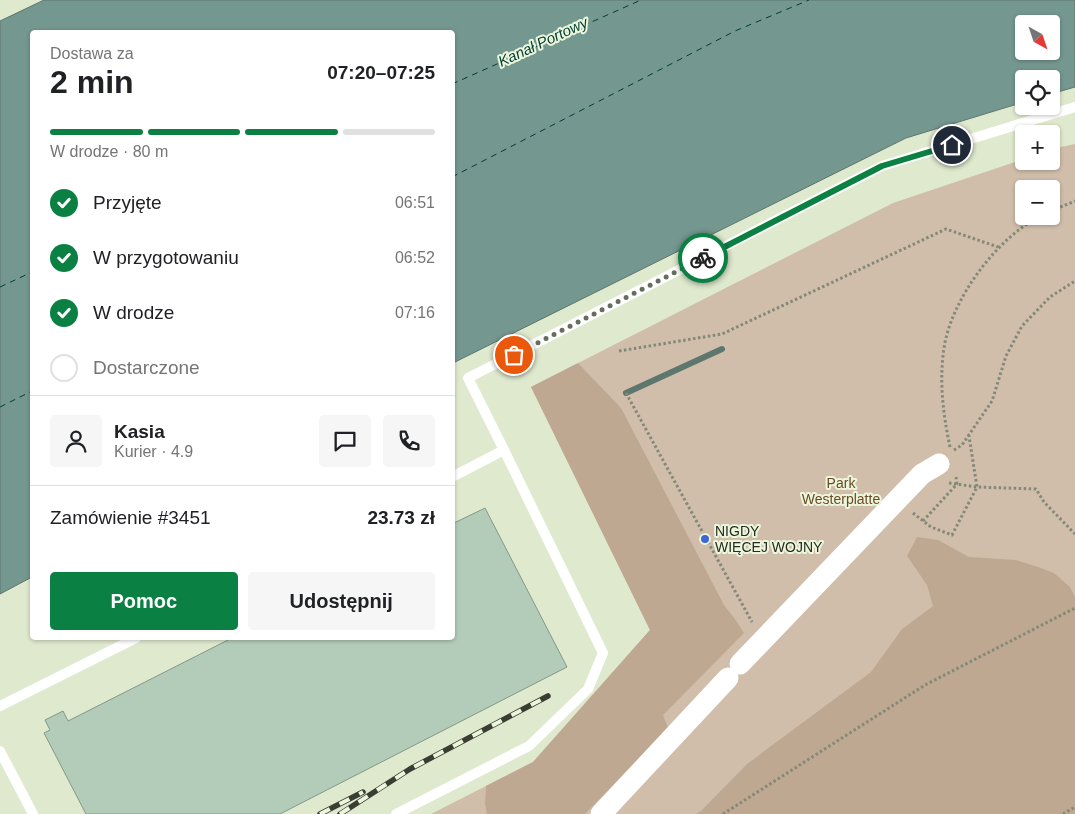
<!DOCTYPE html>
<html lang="pl">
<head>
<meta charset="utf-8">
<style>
	:root { --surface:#fff; --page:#f6f6f6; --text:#202124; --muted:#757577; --line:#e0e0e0; --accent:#0b8043 }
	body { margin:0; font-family:Arial,sans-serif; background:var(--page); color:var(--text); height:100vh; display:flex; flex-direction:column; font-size:19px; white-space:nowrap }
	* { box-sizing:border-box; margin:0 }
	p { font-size:16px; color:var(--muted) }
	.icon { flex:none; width:28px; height:28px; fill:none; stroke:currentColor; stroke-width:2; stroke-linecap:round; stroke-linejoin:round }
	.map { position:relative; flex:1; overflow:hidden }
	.drawer { position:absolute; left:30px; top:30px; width:425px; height:610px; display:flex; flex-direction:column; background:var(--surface); border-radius:5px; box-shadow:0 1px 4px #0004 }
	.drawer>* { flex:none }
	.needle { width:32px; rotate:140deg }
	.controls { position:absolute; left:1015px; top:15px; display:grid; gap:10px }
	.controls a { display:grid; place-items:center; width:45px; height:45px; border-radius:5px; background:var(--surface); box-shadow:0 1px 4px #0004; font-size:25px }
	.pin { position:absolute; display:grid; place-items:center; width:42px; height:42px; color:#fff; margin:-21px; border:2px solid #fff; border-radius:50%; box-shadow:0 1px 5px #0007 }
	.courier { position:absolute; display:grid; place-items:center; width:50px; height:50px; margin:-25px; border:4px solid #0b8043; border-radius:50%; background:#fff; color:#222; box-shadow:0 1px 6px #0007 }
	.head em { font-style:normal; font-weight:700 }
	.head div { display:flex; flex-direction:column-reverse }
	.head { display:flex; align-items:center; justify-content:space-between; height:85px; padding:0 20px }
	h1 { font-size:32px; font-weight:700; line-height:38px }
	.bar { display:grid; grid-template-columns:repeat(4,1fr); gap:8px 5px; align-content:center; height:60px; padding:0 20px }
	.bar i { height:6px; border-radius:4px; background:var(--line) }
	.bar .on { background:var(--accent) }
	.bar p { grid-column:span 4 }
	.line { display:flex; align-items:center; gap:12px; padding:0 20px; border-top:1px solid var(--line) }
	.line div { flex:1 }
	.round { display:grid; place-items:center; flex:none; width:52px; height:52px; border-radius:5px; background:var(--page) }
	ol { padding:0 20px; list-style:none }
	li { display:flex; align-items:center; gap:15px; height:55px }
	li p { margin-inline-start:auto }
	li .icon { padding:5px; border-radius:50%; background:var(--accent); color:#fff; stroke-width:4 }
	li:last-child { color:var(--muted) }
	li i { width:28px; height:28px; border:2px solid var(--line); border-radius:50% }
	.cta { display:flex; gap:10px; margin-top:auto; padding:10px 20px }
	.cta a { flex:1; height:58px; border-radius:5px; background:var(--accent); color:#fff; font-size:20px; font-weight:700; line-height:58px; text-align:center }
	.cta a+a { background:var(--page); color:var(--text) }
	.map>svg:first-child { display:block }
	.green { fill:#d0beab; fill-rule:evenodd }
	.forest { fill:#bea891 }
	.water { fill:#749790; stroke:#5d766e; fill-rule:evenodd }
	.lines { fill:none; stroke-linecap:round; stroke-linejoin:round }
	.stream { stroke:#5d766e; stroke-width:6 }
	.ferry { stroke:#033c35; stroke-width:1; stroke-dasharray:6 5; stroke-linecap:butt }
	.building { fill:#b3cbb9; stroke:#829987 }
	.path { stroke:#828976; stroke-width:3; stroke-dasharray:2.5 2.5; stroke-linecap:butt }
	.lane { stroke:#fff; stroke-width:10 }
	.street { stroke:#fff; stroke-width:21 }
	.rail-casing { stroke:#3a3e32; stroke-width:5.5 }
	.rail { stroke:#ecf6dc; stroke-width:4; stroke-dasharray:11; stroke-linecap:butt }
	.done { stroke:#676d5d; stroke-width:5; stroke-dasharray:0 9 }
	.route { stroke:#0b8043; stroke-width:6 }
	.poi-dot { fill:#3d67d8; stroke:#ecf6dc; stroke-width:2 }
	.labels { text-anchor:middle; stroke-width:4; stroke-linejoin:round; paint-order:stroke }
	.park-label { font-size:14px; fill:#6b4a23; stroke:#ecf6dc }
	.poi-label { font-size:14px; fill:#262a20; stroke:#ecf6dc; text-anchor:start }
	.water-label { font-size:15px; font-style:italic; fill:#033c35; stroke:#ecf6dc }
</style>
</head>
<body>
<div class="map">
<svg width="1075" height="814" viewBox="0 0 1075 814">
	<rect width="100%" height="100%" fill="#dfe9ce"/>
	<path class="green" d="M1075 144V814H431L533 762 650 630 531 387 893 203 1024 159V161H1051V149ZM1024 189H1051V216H1024Z"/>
	<g class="forest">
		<polygon points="578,363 621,408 724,605 735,619 744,633 663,715 668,728 585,814 487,814 485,804 486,786 533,762 650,630 531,387"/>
		<polygon points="917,537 938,540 969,557 1016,560 1038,567 1054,573 1070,587 1075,597 1075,814 696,814 701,811 747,764 871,672 902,629 933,606 927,585 907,556"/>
	</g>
	<path class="water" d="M44 0H1075V87L1051 94V79H1024V102L906 138 453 363 452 32H32V577L0 594V21ZM1024 24H1051V51H1024Z"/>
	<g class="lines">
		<polyline class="stream" points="626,393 722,349"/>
		<g class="ferry">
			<polyline points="452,84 641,0"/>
			<polyline points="452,177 735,31 809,0"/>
			<polyline points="0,287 32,272"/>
			<polyline points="0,407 32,391"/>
		</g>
	</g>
	<polygon class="building" points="485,508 567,667 280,814 86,814 44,733 50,730 45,720 63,711 68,721 232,638 452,638 452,524"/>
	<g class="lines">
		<g class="path">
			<polyline points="1051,211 1075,201"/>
			<polyline points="619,351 722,334 946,229 998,247"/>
			<polyline points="626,393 752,622"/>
			<path d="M950 447C943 414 939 381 944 348 951 300 997 237 1041 216"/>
			<polyline points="954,450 962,445 992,401 1006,356 1022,326 1050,297 1075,281"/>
			<polyline points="949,483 977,487 1036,489 1044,502 1075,534"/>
			<polyline points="913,513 931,527 952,535 977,487 969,436"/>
			<polyline points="923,521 957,484 956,477"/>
			<polyline points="723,814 925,685 1075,608"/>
			<polyline points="1063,814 1075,807"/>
		</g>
		<g class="lane">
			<polyline points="504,450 468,378 882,166 1075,107"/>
			<polyline points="0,706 136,638"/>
			<polyline points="0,751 33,814"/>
			<polyline points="396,814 529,746 588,689 603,653 504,450 452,477"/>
		</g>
		<g class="street">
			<polyline points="740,664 922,474 939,464"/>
			<polyline points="601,814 728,678"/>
		</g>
		<g class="rail-casing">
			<g id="rail">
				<polyline points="320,814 363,792"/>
				<polyline points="340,814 410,769 548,696"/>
			</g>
		</g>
		<use href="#rail" class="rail"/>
	</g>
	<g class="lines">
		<polyline class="done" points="514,355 703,258"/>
		<polyline class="route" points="703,258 882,166 952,145"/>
	</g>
	<circle class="poi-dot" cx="705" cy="539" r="5"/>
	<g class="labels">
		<g class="park-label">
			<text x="841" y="488">Park<tspan x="841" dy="16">Westerplatte</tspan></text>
		</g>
		<g class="poi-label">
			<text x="715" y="536">NIGDY<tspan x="715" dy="16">WIĘCEJ WOJNY</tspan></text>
		</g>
		<g class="water-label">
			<text transform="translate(543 42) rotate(-25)" y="5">Kanał Portowy</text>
		</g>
	</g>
</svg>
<div class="controls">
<a><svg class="needle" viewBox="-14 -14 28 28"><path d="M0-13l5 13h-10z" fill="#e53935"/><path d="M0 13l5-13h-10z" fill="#757577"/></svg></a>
<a><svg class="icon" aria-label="locate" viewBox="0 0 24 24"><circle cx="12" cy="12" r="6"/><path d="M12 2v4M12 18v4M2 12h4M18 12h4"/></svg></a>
<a>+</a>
<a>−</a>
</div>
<div class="pin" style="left:514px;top:355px;background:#ea580c"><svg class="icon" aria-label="bag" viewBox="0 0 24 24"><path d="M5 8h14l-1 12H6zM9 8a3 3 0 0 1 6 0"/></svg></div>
<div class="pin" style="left:952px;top:145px;background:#1f2937"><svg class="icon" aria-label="home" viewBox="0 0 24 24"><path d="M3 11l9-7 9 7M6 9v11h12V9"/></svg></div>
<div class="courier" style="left:703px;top:258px"><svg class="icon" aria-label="bike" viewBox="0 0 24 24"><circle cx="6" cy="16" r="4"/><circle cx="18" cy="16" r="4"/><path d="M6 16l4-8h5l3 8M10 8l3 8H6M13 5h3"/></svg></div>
<section class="drawer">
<div class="head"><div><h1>2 min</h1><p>Dostawa za</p></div><em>07:20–07:25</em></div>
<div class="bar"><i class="on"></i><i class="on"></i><i class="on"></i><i></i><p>W drodze · 80 m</p></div>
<ol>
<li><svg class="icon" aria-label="check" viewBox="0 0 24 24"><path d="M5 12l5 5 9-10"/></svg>Przyjęte<p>06:51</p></li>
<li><svg class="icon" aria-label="check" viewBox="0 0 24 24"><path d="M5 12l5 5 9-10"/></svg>W przygotowaniu<p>06:52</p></li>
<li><svg class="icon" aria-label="check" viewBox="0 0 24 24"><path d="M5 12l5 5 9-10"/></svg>W drodze<p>07:16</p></li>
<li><i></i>Dostarczone</li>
</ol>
<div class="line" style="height:90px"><a class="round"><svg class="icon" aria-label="person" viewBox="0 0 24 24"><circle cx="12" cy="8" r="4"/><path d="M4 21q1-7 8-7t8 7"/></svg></a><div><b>Kasia</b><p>Kurier · 4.9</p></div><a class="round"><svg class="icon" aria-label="chat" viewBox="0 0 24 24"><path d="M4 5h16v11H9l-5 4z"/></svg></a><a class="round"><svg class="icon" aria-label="phone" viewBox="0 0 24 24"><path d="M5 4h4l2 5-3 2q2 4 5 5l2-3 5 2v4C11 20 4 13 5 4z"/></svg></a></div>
<div class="line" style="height:65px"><div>Zamówienie #3451</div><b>23.73 zł</b></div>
<div class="cta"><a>Pomoc</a><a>Udostępnij</a></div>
</section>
</div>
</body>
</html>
